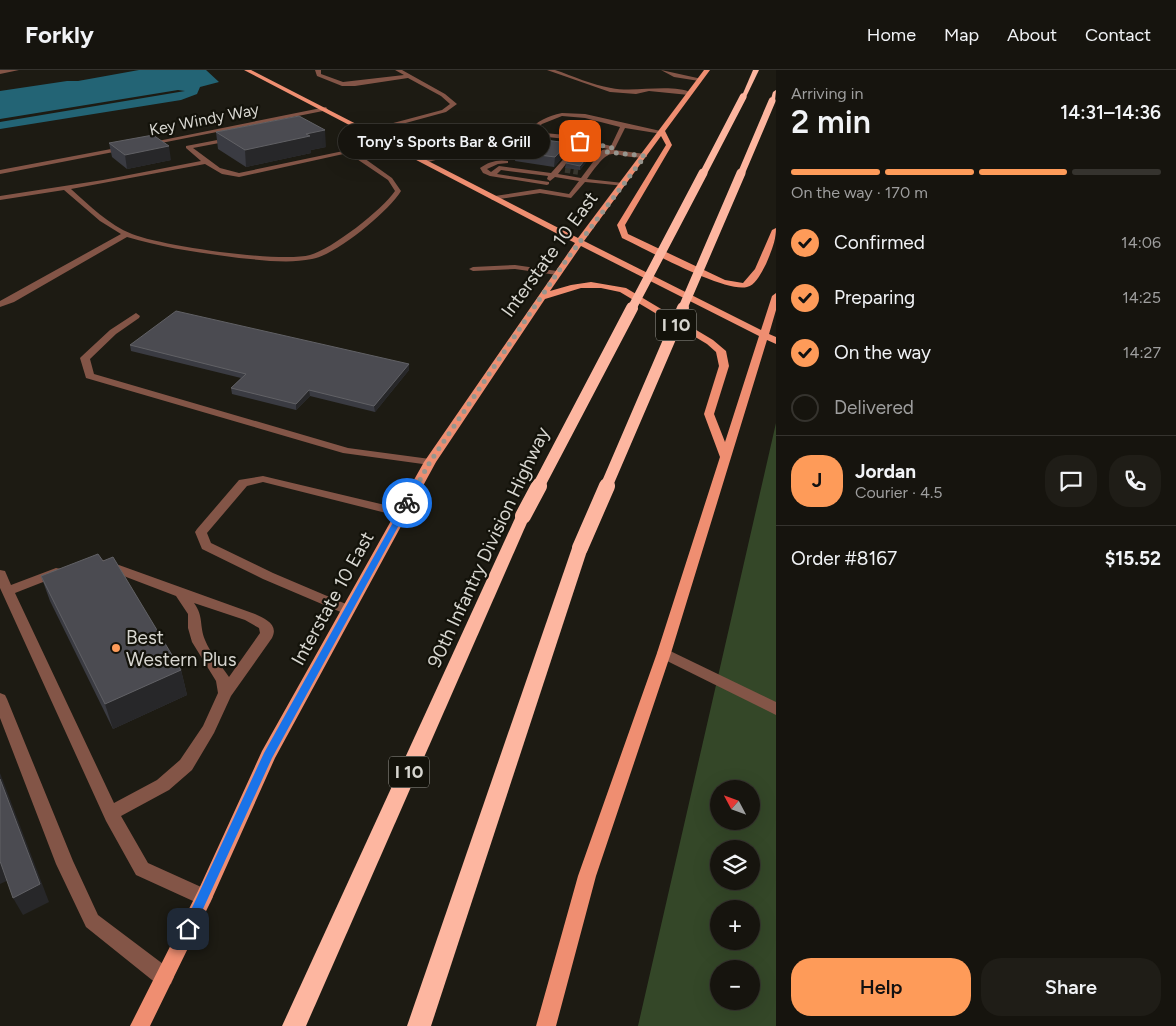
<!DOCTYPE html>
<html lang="en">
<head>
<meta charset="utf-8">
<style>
	:root { --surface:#16140e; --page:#1f1d17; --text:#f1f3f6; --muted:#9e9e9e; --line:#35332e; --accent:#fe9b59 }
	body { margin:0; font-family:Figtree,sans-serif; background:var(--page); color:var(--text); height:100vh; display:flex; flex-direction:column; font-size:19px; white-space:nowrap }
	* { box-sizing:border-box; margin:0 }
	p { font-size:16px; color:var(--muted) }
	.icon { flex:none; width:28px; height:28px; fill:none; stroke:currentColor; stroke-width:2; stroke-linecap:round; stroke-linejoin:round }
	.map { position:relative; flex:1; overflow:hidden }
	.details { display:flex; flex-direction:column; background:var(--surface); width:400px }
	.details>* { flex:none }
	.needle { width:32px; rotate:311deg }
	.controls { position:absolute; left:710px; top:710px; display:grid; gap:10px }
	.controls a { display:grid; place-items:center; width:50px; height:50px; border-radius:50%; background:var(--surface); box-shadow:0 5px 20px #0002,0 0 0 1px var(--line); font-size:25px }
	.pin { position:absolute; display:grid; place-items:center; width:42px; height:42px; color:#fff; margin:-21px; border-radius:10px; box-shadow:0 2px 8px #0006 }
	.courier { position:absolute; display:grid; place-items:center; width:50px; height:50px; margin:-25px; border:4px solid #1a73e8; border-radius:50%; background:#fff; color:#222; box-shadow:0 1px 6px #0007 }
	.bubble { position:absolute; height:35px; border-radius:18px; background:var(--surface); box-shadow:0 5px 20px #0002,0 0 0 1px var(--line); font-size:16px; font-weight:600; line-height:35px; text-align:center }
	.summary em { font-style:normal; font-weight:600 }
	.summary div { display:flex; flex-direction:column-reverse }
	.summary { display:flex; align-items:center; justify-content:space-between; height:85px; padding:0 15px }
	h1 { font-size:32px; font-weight:600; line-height:38px }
	.bar { display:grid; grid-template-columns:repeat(4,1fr); gap:8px 5px; align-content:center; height:60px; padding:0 15px }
	.bar i { height:6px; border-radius:4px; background:var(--line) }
	.bar .active { background:var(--accent) }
	.bar p { grid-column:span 4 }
	.line { display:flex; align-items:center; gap:12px; padding:0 15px; border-top:1px solid var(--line) }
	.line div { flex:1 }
	.round { display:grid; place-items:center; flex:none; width:52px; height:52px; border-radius:20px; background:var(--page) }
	ol { padding:0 15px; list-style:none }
	li { display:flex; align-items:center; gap:15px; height:55px }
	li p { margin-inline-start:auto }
	li .icon { padding:5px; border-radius:50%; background:var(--accent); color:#111; stroke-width:4 }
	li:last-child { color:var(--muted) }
	li i { width:28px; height:28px; border:2px solid var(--line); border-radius:50% }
	.action { display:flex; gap:10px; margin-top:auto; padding:10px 15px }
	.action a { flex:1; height:58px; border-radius:20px; background:var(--accent); color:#111; font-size:20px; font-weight:600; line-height:58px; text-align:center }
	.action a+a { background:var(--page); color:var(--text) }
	header { display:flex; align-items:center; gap:30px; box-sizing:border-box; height:70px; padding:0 25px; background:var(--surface); border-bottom:1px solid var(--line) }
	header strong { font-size:24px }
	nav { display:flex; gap:28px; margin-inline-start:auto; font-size:18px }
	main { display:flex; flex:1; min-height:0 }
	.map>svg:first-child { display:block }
	.green { fill:#344728; fill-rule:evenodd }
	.water { fill:#236475 }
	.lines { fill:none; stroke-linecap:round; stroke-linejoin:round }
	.minor-tunnel { stroke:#39372f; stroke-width:5.5; stroke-dasharray:5.5 3; stroke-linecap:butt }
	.minor { fill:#835547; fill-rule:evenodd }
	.major { fill:#ef8e71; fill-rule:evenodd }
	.highway { fill:#fdb6a0; fill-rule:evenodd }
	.highway-bridge-far3 { stroke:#fdb6a0; stroke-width:7 }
	.highway-bridge-far2 { stroke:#fdb6a0; stroke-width:9 }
	.highway-bridge-far1 { stroke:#fdb6a0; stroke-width:12 }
	.highway-bridge { stroke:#fdb6a0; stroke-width:16 }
	.wall { fill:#3a3b42 }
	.shaded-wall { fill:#272729 }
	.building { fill:#4b4b51; stroke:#616165 }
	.route { fill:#1a73e8 }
	.done { stroke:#96958e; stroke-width:5; stroke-dasharray:0 9 }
	.poi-dot { fill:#fe9b59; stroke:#13120a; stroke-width:2 }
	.labels { text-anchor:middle; stroke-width:4.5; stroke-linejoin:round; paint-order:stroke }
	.far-street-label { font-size:16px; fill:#d7d6d0; stroke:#13120a }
	.shield { fill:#13120a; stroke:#9c9b95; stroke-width:1 }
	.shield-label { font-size:18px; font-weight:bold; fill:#d7d6d0 }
	.street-label { font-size:19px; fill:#d7d6d0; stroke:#13120a }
	.poi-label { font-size:19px; fill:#d7d6d0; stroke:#13120a; text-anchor:start }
</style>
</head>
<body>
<header>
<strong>Forkly</strong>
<nav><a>Home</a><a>Map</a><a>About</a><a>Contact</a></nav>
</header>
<main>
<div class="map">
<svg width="776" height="956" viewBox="0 0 776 956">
	<rect width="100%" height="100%" fill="#1d1b13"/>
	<path class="green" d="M776 353V956H638ZM719 719H751V751H719ZM719 779H751V811H719ZM719 839H751V871H719ZM719 899H751V931H719Z"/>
	<polygon class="water" points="139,0 206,0 219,12 200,17 197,24 181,30 0,59 0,52 185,21 178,20 0,49 0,21 67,11 78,11"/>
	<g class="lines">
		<polyline class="minor-tunnel" points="565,100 578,102"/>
		<g class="minor">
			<polygon points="0,0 19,0 0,4"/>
			<polygon points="315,0 321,0 321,4 343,12 404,5 395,0 402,0 445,24 457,34 446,42 369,63 367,60 442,40 450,34 441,26 408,8 355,16 342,16 317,6"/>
			<path d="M547 0H555C573 6 592 15 611 18 634 23 672 13 692 23L689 25 649 21 636 24 610 22Z"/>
			<polygon points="661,0 702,9 699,11 674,7"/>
			<polygon points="326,37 328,40 146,76 143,74"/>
			<path d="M562 43 585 44 665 62 662 64 625 58 614 80 645 84 647 85V87C609 91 616 68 587 109L623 113 625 114V116L585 112 571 128 540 123 492 130 491 128 495 126 540 119 569 124 579 111 555 107 550 111 547 109 548 106 501 100 497 104 549 112V114L547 115 490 106 483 103 480 98C488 92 498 89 508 91V93L498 94 487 99 491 102 499 96 551 103 578 73 581 75 558 104 581 108 602 80 608 79 566 69 502 62 454 76 453 85 425 93 422 91 448 83 449 74 502 58 527 61C538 51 547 46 562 43ZM562 46 585 48 620 57 611 76 566 65 533 62 542 54Z"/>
			<path d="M233 67 235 70 193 78 220 98 239 103 391 71V73L354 81 392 108 401 121C388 142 336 185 312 189 288 194 263 190 239 188 202 183 163 178 127 167L14 232 0 237V231L121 164 100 151 64 120 0 130V126L103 110 201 91 186 78V76ZM348 83 388 110 395 121C382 140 332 179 310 185 280 193 162 176 132 164 109 155 89 135 71 119L205 94 222 104 239 107Z"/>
			<polygon points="127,76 130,78 129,79 0,104 0,100"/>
			<polygon points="515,195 557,201 561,203 557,205 515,199 473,201 469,199 473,197"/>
			<polygon points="136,243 140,246 139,248 116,264 90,289 94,304 348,378 430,389 436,392 430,395 343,383 86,308 80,288 82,286 110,260"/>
			<polygon points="263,406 406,440 408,443 406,446 402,447 263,412 247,416 207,463 211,473 273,503 353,537 355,540 353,543 343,543 263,509 202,479 195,462 197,459 239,410"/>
			<path d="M105 490 255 544C265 549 279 554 272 568L231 626 214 663 192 700 169 720 121 746 148 793 210 821 213 827 210 833 204 836 136 805 106 751 0 518V500L5 501 11 515 56 498 61 499 62 502 61 505 15 523 114 733 157 710 180 690 203 656 218 623 216 611 192 572 188 558V544L176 526 100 497 99 494 100 491ZM194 533 245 550 259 558 260 563 229 607C221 595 210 583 205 570 199 555 204 547 194 533Z"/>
			<polygon points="664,578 776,632 776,645 659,587 657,583 659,579"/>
			<polygon points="0,623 5,625 7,629 73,791 98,845 171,900 174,907 171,914 164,917 157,914 86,857 56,794 0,648"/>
		</g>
		<path class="major" d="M244 0H251L578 168 704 0H710L665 61 672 75 625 155 628 164 725 210 743 213 755 199 772 160 776 158C776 171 771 182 766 194 761 203 756 215 747 217 725 223 646 179 622 168L617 155 666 75 661 66 584 171 761 260 772 226 776 223V240L769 264 776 267V274L767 270 671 583 596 806 556 956H536L578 806 657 583 720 387 704 344 719 296 716 282 707 274 620 222 601 218H581L545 229 436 392 275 688 210 833 150 956H130L198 821 262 681 424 392 575 173ZM581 176 759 266 725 372 714 344 729 296 726 281 713 270 626 218 591 212 571 215 550 221Z"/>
		<g class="highway">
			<polygon points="753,0 759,0 746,27 741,28"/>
			<polygon points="776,20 775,31 770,32 773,22"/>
			<polygon points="523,441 528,443 530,446 306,956 282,956 516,446 518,443"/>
			<polygon points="580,473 585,474 588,478 431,956 407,956 572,478 575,474"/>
		</g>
		<g class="highway-bridge-far3">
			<polyline points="703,104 743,27"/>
			<polyline points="741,104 772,31"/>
		</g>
		<g class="highway-bridge-far2">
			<polyline points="631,240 703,103"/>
			<polyline points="682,240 741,103"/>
		</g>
		<g class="highway-bridge-far1">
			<polyline points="538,417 632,238"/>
			<polyline points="606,417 683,238"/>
		</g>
		<g class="highway-bridge">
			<polyline points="523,446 539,416"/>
			<polyline points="580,478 607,416"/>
		</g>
	</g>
	<g class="wall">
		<polygon points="216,62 326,77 311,80 311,83 246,97 218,79"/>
		<polygon points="109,73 171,90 127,99 112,87"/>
		<polygon points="568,73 567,82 554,97 515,91 516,82"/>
		<polygon points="591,86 580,100 565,98 566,93"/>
		<polygon points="130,275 409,294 409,300 375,342 310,326 296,340 232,324 231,318 241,308 131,281"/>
		<polygon points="103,491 181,600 187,625 113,659 50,531 41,506"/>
	</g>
	<g class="shaded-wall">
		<polygon points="325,60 326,77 311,80 311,83 246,97 245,80 306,64"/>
		<polygon points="568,73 567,82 554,97 555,87"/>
		<polygon points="169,76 171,90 127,99 125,85"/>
		<polygon points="592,81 591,86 580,100 580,96"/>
		<polygon points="409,294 409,300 375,342 374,336"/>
		<polygon points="309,320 310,326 296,340 296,334"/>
		<polygon points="181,600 187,625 113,659 105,634"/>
		<polygon points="0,703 49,832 23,845 13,828 0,709"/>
		<polygon points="0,791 11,809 0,814"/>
	</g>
	<g class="building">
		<polygon points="299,46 325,60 306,64 310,66 245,80 216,62"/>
		<polygon points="153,65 169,76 125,85 109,73"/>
		<polygon points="530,68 568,73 555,87 516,82"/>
		<polygon points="577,79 592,81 580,96 566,93"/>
		<polygon points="176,241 409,294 374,336 309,320 296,334 231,318 246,304 130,275"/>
		<polygon points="98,484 103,491 113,487 181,600 105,634 41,506"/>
		<polygon points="0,709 40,814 13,828 0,791"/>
	</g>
	<polygon class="route" points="405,431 411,433 272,688 192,863 188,865 184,863 182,859 184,855 264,683"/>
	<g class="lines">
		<polyline class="done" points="407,433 430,392 541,227 567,189 645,86 607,82 613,78 580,71"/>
	</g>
	<circle class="poi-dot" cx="116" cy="578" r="5"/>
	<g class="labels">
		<g class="far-street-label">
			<text transform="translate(204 49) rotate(-11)" y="6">Key Windy Way</text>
		</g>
		<g class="shield">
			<rect x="656" y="239.5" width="40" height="31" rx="4"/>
			<rect x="389" y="686.5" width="40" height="31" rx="4"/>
		</g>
		<g class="shield-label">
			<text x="676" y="261">I 10</text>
			<text x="409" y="708">I 10</text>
		</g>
		<g class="street-label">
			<text transform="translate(549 184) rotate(-54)" y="7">Interstate 10 East</text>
			<text transform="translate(488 477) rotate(-65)" y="7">90th Infantry Division Highway</text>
			<text transform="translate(332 528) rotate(-61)" y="7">Interstate 10 East</text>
		</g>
		<g class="poi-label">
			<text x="126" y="574">Best<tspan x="126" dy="22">Western Plus</tspan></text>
		</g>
	</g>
</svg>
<div class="controls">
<a><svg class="needle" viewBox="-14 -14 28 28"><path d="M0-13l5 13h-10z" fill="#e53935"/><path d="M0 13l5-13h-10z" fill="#9e9e9e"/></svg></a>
<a><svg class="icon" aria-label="layers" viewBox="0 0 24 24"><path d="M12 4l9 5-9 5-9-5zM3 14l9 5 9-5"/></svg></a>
<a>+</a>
<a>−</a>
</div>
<div class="pin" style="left:580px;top:71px;background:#ea580c"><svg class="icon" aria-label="bag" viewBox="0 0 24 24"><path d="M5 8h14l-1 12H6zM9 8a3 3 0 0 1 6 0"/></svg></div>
<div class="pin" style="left:188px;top:859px;background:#1f2937"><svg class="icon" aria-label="home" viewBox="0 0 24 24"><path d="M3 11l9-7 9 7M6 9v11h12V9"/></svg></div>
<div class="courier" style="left:407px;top:433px"><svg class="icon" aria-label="bike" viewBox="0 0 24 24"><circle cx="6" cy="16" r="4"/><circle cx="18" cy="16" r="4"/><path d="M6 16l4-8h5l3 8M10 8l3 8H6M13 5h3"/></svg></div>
<div class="bubble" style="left:338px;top:54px;width:212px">Tony's Sports Bar &amp; Grill</div>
</div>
<section class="details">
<div class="summary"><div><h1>2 min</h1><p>Arriving in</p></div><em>14:31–14:36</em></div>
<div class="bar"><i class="active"></i><i class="active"></i><i class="active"></i><i></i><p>On the way · 170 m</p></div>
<ol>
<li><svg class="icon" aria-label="check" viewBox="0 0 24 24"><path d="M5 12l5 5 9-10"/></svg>Confirmed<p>14:06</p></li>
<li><svg class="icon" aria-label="check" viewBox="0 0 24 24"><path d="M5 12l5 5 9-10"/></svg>Preparing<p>14:25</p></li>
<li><svg class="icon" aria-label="check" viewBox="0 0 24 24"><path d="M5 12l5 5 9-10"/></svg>On the way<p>14:27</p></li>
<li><i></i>Delivered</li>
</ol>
<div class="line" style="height:90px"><b class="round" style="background:var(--accent);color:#111">J</b><div><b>Jordan</b><p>Courier · 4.5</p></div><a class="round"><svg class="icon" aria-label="chat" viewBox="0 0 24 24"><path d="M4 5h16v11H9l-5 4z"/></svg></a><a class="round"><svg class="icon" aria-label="phone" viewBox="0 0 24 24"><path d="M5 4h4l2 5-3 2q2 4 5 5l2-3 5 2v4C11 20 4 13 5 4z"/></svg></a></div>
<div class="line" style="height:65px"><div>Order #8167</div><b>$15.52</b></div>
<div class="action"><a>Help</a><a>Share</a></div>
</section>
</main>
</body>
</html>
